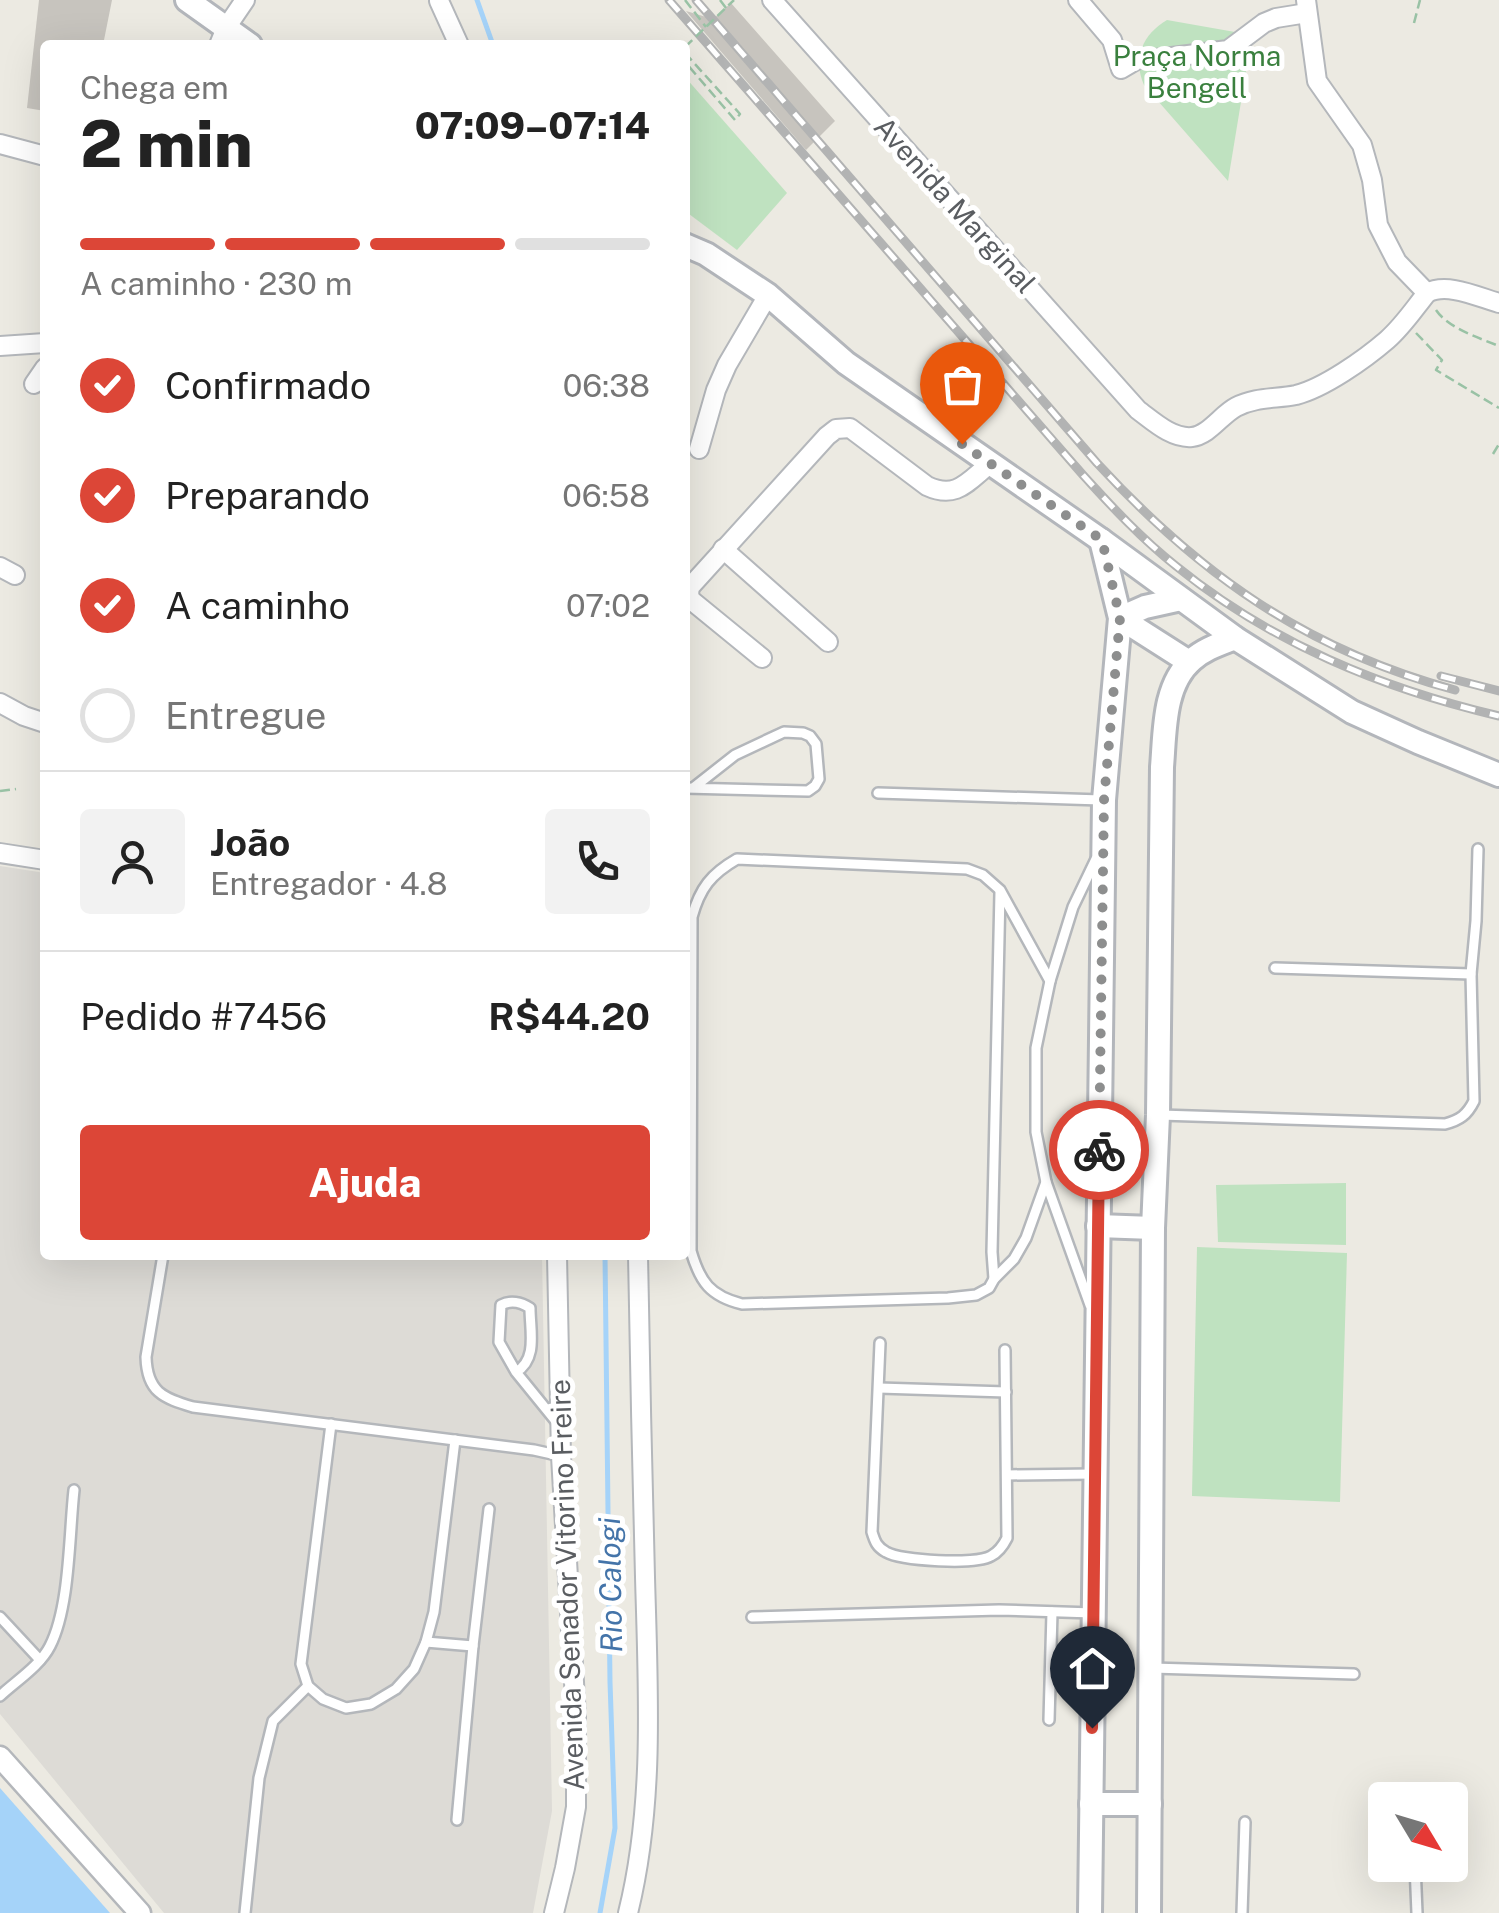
<!DOCTYPE html>
<html lang="pt">
<head>
<meta charset="utf-8">
<style>
	:root { --surface:#fff; --page:#f2f2f2; --text:#222; --muted:#767676; --line:#e0e0e0; --accent:#dc4637 }
	body { margin:0; font-family:"Public Sans",sans-serif; background:var(--page); color:var(--text); height:100vh; display:flex; flex-direction:column; font-size:38px; white-space:nowrap }
	* { box-sizing:border-box; margin:0 }
	p { font-size:32px; color:var(--muted) }
	.icon { flex:none; width:55px; height:55px; fill:none; stroke:currentColor; stroke-width:2; stroke-linecap:round; stroke-linejoin:round }
	.map { position:relative; flex:1; overflow:hidden }
	.sheet { position:absolute; left:40px; top:40px; width:650px; height:1220px; display:flex; flex-direction:column; background:var(--surface); border-radius:10px; box-shadow:0 10px 40px #0002 }
	.sheet>* { flex:none }
	.needle { width:65px; rotate:128deg }
	.controls { position:absolute; left:1368px; top:1782px; display:grid; gap:20px }
	.controls a { display:grid; place-items:center; width:100px; height:100px; border-radius:10px; background:var(--surface); box-shadow:0 10px 40px #0002; font-size:50px }
	.pin { position:absolute; display:grid; place-items:center; width:85px; height:85px; color:#fff; margin:-102px -42px; border-radius:50% 50% 50% 0; rotate:-45deg; box-shadow:0 0 10px #0007 }
	.pin .icon { rotate:45deg }
	.courier { position:absolute; display:grid; place-items:center; width:100px; height:100px; margin:-50px; border:8px solid #dc4637; border-radius:50%; background:#fff; color:#222; box-shadow:0 2px 12px #0007 }
	.summary em { font-style:normal; font-weight:800 }
	.summary div { display:flex; flex-direction:column-reverse }
	.summary { display:flex; align-items:center; justify-content:space-between; height:170px; padding:0 40px }
	h1 { font-size:65px; font-weight:800; line-height:75px }
	.bar { display:grid; grid-template-columns:repeat(4,1fr); gap:15px 10px; align-content:center; height:120px; padding:0 40px }
	.bar i { height:12px; border-radius:8px; background:var(--line) }
	.bar .selected { background:var(--accent) }
	.bar p { grid-column:span 4 }
	.line { display:flex; align-items:center; gap:25px; padding:0 40px; border-top:2px solid var(--line) }
	.line div { flex:1 }
	.round { display:grid; place-items:center; flex:none; width:105px; height:105px; border-radius:10px; background:var(--page) }
	ol { padding:0 40px; list-style:none }
	li { display:flex; align-items:center; gap:30px; height:110px }
	li p { margin-inline-start:auto }
	li .icon { padding:10px; border-radius:50%; background:var(--accent); color:#fff; stroke-width:4 }
	li:last-child { color:var(--muted) }
	li i { width:55px; height:55px; border:5px solid var(--line); border-radius:50% }
	.primary-button { display:flex; gap:20px; margin-top:auto; padding:20px 40px }
	.primary-button a { flex:1; height:115px; border-radius:10px; background:var(--accent); color:#fff; font-size:40px; font-weight:800; line-height:115px; text-align:center }
	.map>svg:first-child { display:block }
	.industrial { fill:#dddbd6 }
	.green { fill:#bfe2c0 }
	.water { fill:#a5d3f9 }
	.lines { fill:none; stroke-linecap:round; stroke-linejoin:round }
	.stream { stroke:#a5d3f9; stroke-width:5 }
	.building { fill:#c7c4be }
	.service-casing { stroke:#b4b7bb; stroke-width:14 }
	.minor-casing { stroke:#b4b7bb; stroke-width:22 }
	.tertiary-casing { stroke:#b4b7bb; stroke-width:25 }
	.secondary-casing { stroke:#b3b6bb; stroke-width:28 }
	.path { stroke:#99c2a5; stroke-width:2.5; stroke-dasharray:10 5; stroke-linecap:butt }
	.service { stroke:#fff; stroke-width:9 }
	.minor { stroke:#fff; stroke-width:18 }
	.tertiary { stroke:#fff; stroke-width:20 }
	.secondary { stroke:#fff; stroke-width:22 }
	.rail-casing { stroke:#b2b3b3; stroke-width:9 }
	.rail { stroke:#fff; stroke-width:5; stroke-dasharray:15; stroke-linecap:butt }
	.path-bridge { stroke:#99c2a5; stroke-width:2.5; stroke-dasharray:10 5; stroke-linecap:butt }
	.done { stroke:#8d8e8e; stroke-width:10; stroke-dasharray:0 18 }
	.route { stroke:#dc4637; stroke-width:12 }
	.labels { text-anchor:middle; stroke-width:10; stroke-linejoin:round; paint-order:stroke }
	.park-label { font-size:28px; fill:#3a803e; stroke:#fff }
	.street-label { font-size:28px; fill:#5a5d61; stroke:#fff }
	.water-label { font-size:30px; font-style:italic; fill:#4474a9; stroke:#fff }
</style>
</head>
<body>
<div class="map">
<svg width="1499" height="1913" viewBox="0 0 1499 1913">
	<rect width="100%" height="100%" fill="#eceae2"/>
	<polygon class="industrial" points="0,866 45,873 45,1255 542,1255 552,1811 533,1913 164,1913 0,1714"/>
	<g class="green">
		<path d="M1167 20 1252 35 1228 181 1144 85C1132 58 1143 34 1167 20Z"/>
		<polygon points="685,77 787,193 737,250 685,211"/>
		<polygon points="1346,1183 1346,1245 1218,1242 1216,1185"/>
		<polygon points="1197,1247 1347,1253 1340,1502 1192,1496"/>
	</g>
	<polygon class="water" points="0,1788 110,1913 0,1913"/>
	<g class="lines">
		<g class="stream">
			<polyline points="477,0 493,45"/>
			<polyline points="600,1913 615,1828 610,1682 605,1255"/>
		</g>
	</g>
	<g class="building">
		<polygon points="39,0 112,0 103,45 45,45 45,111 27,108"/>
		<polygon points="731,3 835,121 806,150 686,11 713,19"/>
	</g>
	<g class="lines">
		<g class="service-casing">
			<g id="service">
				<polyline points="685,788 808,791 815,786 819,779 816,744 810,736 803,733 784,732 735,755 693,788"/>
				<polyline points="878,793 1101,800"/>
				<polyline points="1275,968 1471,974"/>
				<path d="M1160 1115 1445 1124C1460 1120 1467 1115 1474 1101L1471 974 1476 921 1478 849"/>
				<path d="M1046 1182 1026 1238 1014 1259 994 1279 989 1288 976 1295 948 1298 742 1304C710 1296 700 1282 691 1251L692 917C700 888 711 874 737 859L967 869 983 875 1000 890 1050 981"/>
				<path d="M163 1255 146 1357C147 1392 163 1398 193 1407L534 1450 561 1456"/>
				<polyline points="994,1279 992,1252 1000,892"/>
				<polyline points="1090,1305 1046,1182 1036,1132 1036,1048 1050,981 1073,907 1096,859"/>
				<path d="M880 1343 872 1532C875 1542 877 1547 886 1552 901 1561 976 1565 991 1556 999 1552 1003 1546 1007 1538L1005 1350"/>
				<path d="M516 1372C538 1359 530 1331 530 1308 521 1302 510 1300 501 1305L499 1342 516 1372 559 1425"/>
				<polyline points="879,1388 1006,1392"/>
				<polyline points="331,1424 301,1664 308,1686 323,1699 346,1708 371,1704 396,1689 414,1669 426,1642 434,1612 455,1440"/>
				<polyline points="1007,1475 1094,1474"/>
				<polyline points="0,1617 40,1660"/>
				<polyline points="752,1617 999,1610 1093,1613"/>
				<polyline points="426,1642 473,1646 489,1509"/>
				<polyline points="1152,1668 1354,1674"/>
				<path d="M0 1696C16 1681 40 1666 50 1646 70 1607 69 1535 74 1490"/>
				<polyline points="1049,1720 1052,1612"/>
				<polyline points="457,1820 473,1646"/>
				<polyline points="1415,1865 1417,1913"/>
				<polyline points="245,1913 259,1778 273,1721 308,1686"/>
				<polyline points="1242,1913 1245,1822"/>
			</g>
		</g>
		<g class="minor-casing">
			<g id="minor">
				<path d="M772 0 1138 410C1153 421 1172 439 1192 437 1209 435 1221 415 1236 407 1255 397 1276 399 1296 395 1324 388 1365 359 1387 340 1403 326 1414 309 1427 293 1447 282 1478 297 1499 303"/>
				<polyline points="1078,0 1112,40 1121,69 1138,59 1156,59 1228,50 1264,23 1276,18 1307,13"/>
				<polyline points="1306,0 1317,81 1362,145 1372,180 1378,225 1397,262 1427,293"/>
				<polyline points="439,1 459,45"/>
				<polyline points="219,45 226,28 245,0"/>
				<polyline points="0,144 45,156"/>
				<polyline points="0,346 45,343"/>
				<polyline points="34,384 45,368"/>
				<polyline points="699,449 716,390 727,365 768,295"/>
				<polyline points="723,549 828,642"/>
				<polyline points="0,567 15,575"/>
				<path d="M762 658 691 600 689 594 690 587 827 436 836 429 850 428 927 486C957 500 968 481 991 463"/>
				<polyline points="0,703 24,716 45,723"/>
				<polyline points="0,853 45,860"/>
				<polyline points="554,1913 565,1868 576,1807 576,1717 561,1456 557,1255"/>
				<path d="M628 1913C655 1804 648 1689 645 1577 642 1470 640 1362 638 1255"/>
			</g>
		</g>
		<g class="tertiary-casing">
			<polyline id="tertiary" points="0,1757 140,1913"/>
		</g>
		<g class="secondary-casing">
			<g id="secondary">
				<polyline points="187,0 250,45"/>
				<polyline points="685,245 706,254 768,295 846,363 1101,540 1235,638 1352,712 1418,742 1499,775"/>
				<polyline points="1120,618 1189,662"/>
				<polyline points="1120,618 1145,607 1181,599"/>
				<polyline points="1098,1226 1153,1228"/>
				<polyline points="1091,1804 1150,1804"/>
				<polyline points="1090,1913 1104,800 1120,618 1101,540"/>
				<path d="M1149 1913 1153 1228 1158 1115 1162 767C1165 732 1163 685 1192 660 1204 649 1220 644 1235 638"/>
			</g>
		</g>
		<g class="path">
			<polyline points="685,0 706,27"/>
			<polyline points="720,0 726,8"/>
			<polyline points="1414,23 1420,0"/>
			<polyline points="685,53 740,114 735,120 685,62"/>
			<path d="M1436 310C1448 328 1479 338 1499 346"/>
			<polyline points="1416,333 1442,360 1436,370 1499,408"/>
			<polyline points="1493,454 1499,444"/>
			<polyline points="0,791 16,789"/>
		</g>
		<use href="#service" class="service"/>
		<use href="#minor" class="minor"/>
		<use href="#tertiary" class="tertiary"/>
		<use href="#secondary" class="secondary"/>
		<g class="rail-casing">
			<g id="rail">
				<path d="M669 0 1083 475C1112 507 1142 539 1176 566 1271 643 1381 688 1499 716"/>
				<path d="M696 0 1097 463C1200 575 1307 650 1455 690"/>
				<polyline points="1441,676 1499,691"/>
			</g>
		</g>
		<use href="#rail" class="rail"/>
		<polyline class="path-bridge" points="685,47 734,0"/>
	</g>
	<g class="lines">
		<polyline class="done" points="962,444 1102,540 1120,618 1104,800 1099,1150"/>
		<polyline class="route" points="1092,1728 1099,1150"/>
	</g>
	<g class="labels">
		<g class="park-label">
			<text x="1197" y="66">Praça Norma<tspan x="1197" dy="32">Bengell</tspan></text>
		</g>
		<g class="street-label">
			<text transform="translate(955 205) rotate(48)" y="10">Avenida Marginal</text>
			<text transform="translate(567 1585) rotate(-92)" y="10">Avenida Senador Vitorino Freire</text>
		</g>
		<g class="water-label">
			<text transform="translate(611 1585) rotate(-91)" y="10">Rio Calogi</text>
		</g>
	</g>
</svg>
<div class="controls">
<a><svg class="needle" viewBox="-14 -14 28 28"><path d="M0-13l5 13h-10z" fill="#e53935"/><path d="M0 13l5-13h-10z" fill="#767676"/></svg></a>
</div>
<div class="pin" style="left:962px;top:444px;background:#ea580c"><svg class="icon" aria-label="bag" viewBox="0 0 24 24"><path d="M5 8h14l-1 12H6zM9 8a3 3 0 0 1 6 0"/></svg></div>
<div class="pin" style="left:1092px;top:1728px;background:#1f2937"><svg class="icon" aria-label="home" viewBox="0 0 24 24"><path d="M3 11l9-7 9 7M6 9v11h12V9"/></svg></div>
<div class="courier" style="left:1099px;top:1150px"><svg class="icon" aria-label="bike" viewBox="0 0 24 24"><circle cx="6" cy="16" r="4"/><circle cx="18" cy="16" r="4"/><path d="M6 16l4-8h5l3 8M10 8l3 8H6M13 5h3"/></svg></div>
<section class="sheet">
<div class="summary"><div><h1>2 min</h1><p>Chega em</p></div><em>07:09–07:14</em></div>
<div class="bar"><i class="selected"></i><i class="selected"></i><i class="selected"></i><i></i><p>A caminho · 230 m</p></div>
<ol>
<li><svg class="icon" aria-label="check" viewBox="0 0 24 24"><path d="M5 12l5 5 9-10"/></svg>Confirmado<p>06:38</p></li>
<li><svg class="icon" aria-label="check" viewBox="0 0 24 24"><path d="M5 12l5 5 9-10"/></svg>Preparando<p>06:58</p></li>
<li><svg class="icon" aria-label="check" viewBox="0 0 24 24"><path d="M5 12l5 5 9-10"/></svg>A caminho<p>07:02</p></li>
<li><i></i>Entregue</li>
</ol>
<div class="line" style="height:180px"><a class="round"><svg class="icon" aria-label="person" viewBox="0 0 24 24"><circle cx="12" cy="8" r="4"/><path d="M4 21q1-7 8-7t8 7"/></svg></a><div><b>João</b><p>Entregador · 4.8</p></div><a class="round"><svg class="icon" aria-label="phone" viewBox="0 0 24 24"><path d="M5 4h4l2 5-3 2q2 4 5 5l2-3 5 2v4C11 20 4 13 5 4z"/></svg></a></div>
<div class="line" style="height:130px"><div>Pedido #7456</div><b>R$44.20</b></div>
<div class="primary-button"><a>Ajuda</a></div>
</section>
</div>
</body>
</html>
